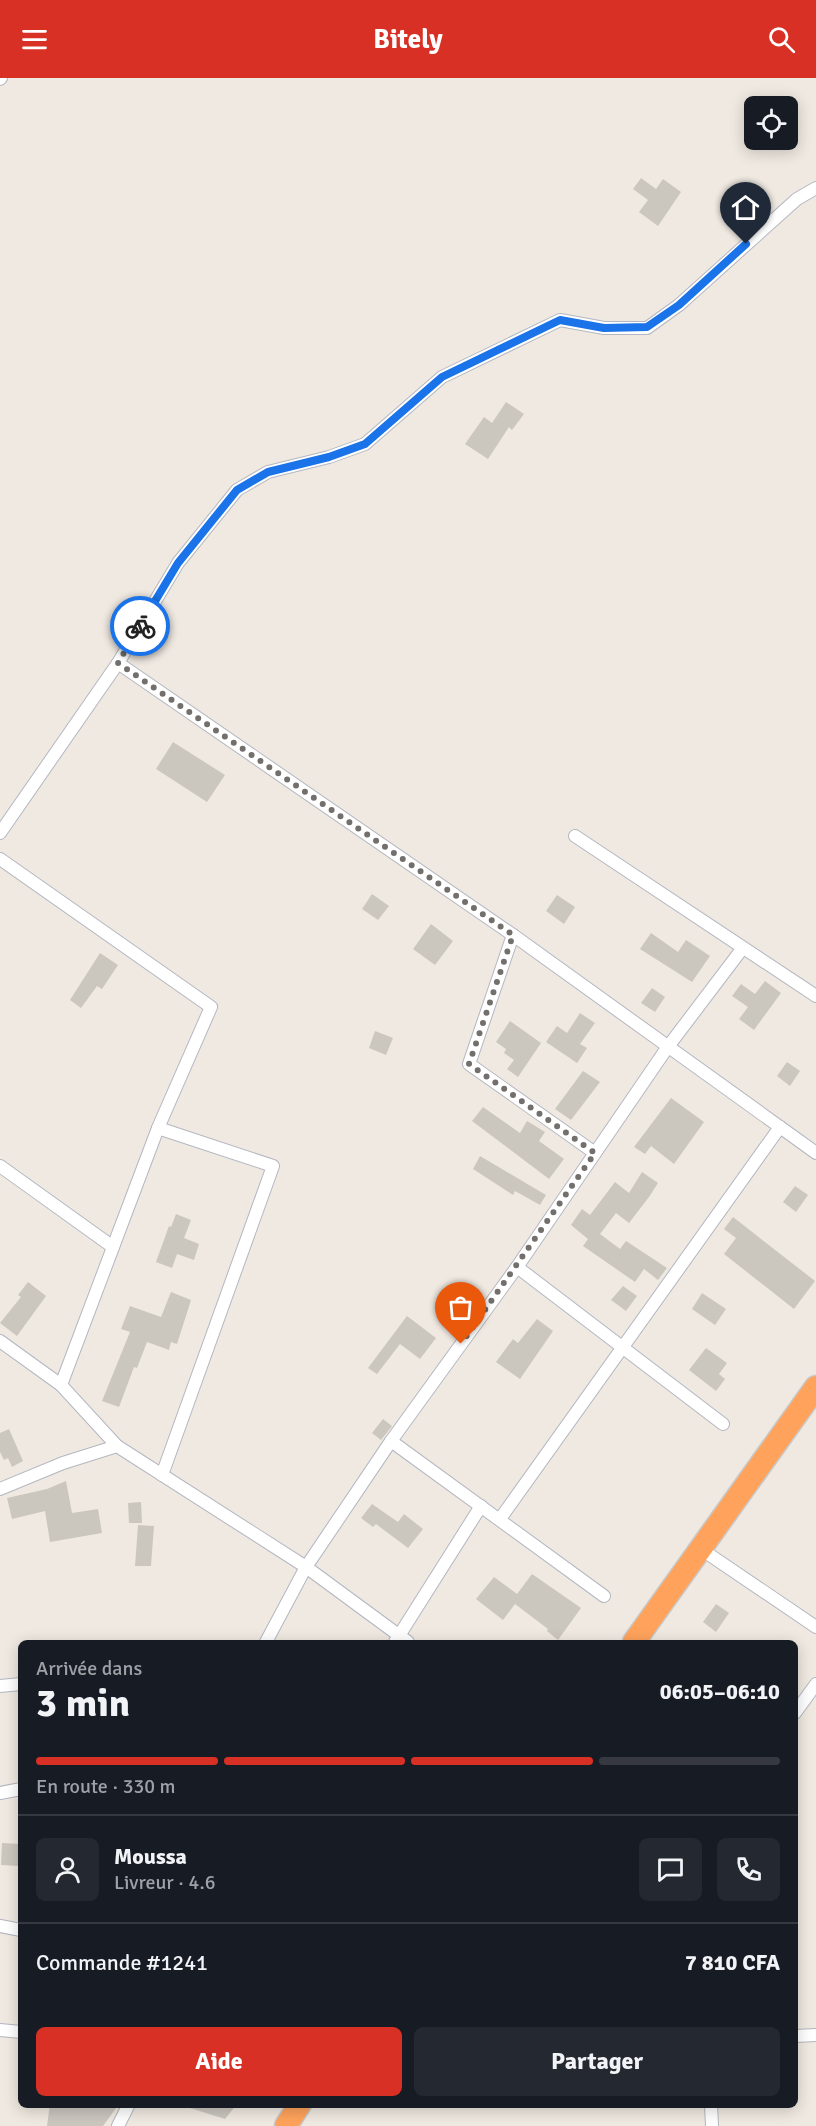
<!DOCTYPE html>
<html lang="fr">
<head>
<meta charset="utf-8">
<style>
	:root { --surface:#171b24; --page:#242831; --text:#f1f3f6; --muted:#9ea1a6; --line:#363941; --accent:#d93025 }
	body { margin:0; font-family:Signika,sans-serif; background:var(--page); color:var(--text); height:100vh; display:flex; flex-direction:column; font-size:22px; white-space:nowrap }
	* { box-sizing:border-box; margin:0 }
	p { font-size:20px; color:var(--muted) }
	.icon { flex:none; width:33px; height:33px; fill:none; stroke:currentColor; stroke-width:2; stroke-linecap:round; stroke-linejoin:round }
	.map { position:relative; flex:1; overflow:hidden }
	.details { position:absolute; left:18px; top:1562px; width:780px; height:468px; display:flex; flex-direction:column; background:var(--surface); border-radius:9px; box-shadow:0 3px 15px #0003 }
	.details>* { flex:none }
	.tools { position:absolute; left:744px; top:18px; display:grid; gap:12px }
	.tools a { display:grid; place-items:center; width:54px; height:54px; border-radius:9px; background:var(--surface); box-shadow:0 3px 15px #0003; font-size:30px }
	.pin { position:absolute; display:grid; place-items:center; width:51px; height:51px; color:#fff; margin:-62px -26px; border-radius:50% 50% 50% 0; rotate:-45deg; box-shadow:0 0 6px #0007 }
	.pin .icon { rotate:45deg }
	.courier { position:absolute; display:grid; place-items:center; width:60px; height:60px; margin:-30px; border:4px solid #1a73e8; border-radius:50%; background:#fff; color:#222; box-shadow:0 2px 8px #0007 }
	.overview em { font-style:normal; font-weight:700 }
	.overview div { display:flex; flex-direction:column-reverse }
	.overview { display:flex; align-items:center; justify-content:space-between; height:102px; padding:0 18px }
	h1 { font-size:39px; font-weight:700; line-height:45px }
	.bar { display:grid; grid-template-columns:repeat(4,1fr); gap:9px 6px; align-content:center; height:72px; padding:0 18px }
	.bar i { height:8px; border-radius:4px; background:var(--line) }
	.bar .active { background:var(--accent) }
	.bar p { grid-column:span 4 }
	.line { display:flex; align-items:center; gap:15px; padding:0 18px; border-top:2px solid var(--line) }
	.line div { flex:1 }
	.round { display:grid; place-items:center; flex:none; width:63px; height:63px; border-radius:9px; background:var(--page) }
	.button { display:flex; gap:12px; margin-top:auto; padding:12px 18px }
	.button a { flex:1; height:69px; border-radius:9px; background:var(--accent); color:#fff; font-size:24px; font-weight:700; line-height:69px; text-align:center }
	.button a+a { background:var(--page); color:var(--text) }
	header { display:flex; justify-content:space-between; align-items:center; height:78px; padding:0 18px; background:var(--accent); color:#fff; font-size:27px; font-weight:700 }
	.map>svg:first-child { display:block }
	.building { fill:#cbc7bf }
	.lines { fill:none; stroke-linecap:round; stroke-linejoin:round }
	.street-casing { stroke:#b4b7c1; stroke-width:14 }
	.highway-casing { stroke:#c9c9c9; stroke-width:25 }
	.street { stroke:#fff; stroke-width:12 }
	.highway { stroke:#ffa35c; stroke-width:22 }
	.done { stroke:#726f6d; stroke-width:6; stroke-dasharray:0 10.8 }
	.route { stroke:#1a73e8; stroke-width:8 }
</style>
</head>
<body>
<header><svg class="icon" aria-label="menu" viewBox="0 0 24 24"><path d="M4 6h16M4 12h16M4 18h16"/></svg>Bitely<svg class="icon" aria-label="search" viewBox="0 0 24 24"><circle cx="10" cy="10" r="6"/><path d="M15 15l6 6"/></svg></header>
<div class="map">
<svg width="816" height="2048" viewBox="0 0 816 2048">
	<rect width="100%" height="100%" fill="#efe9e1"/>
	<g class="building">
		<polygon points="641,100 656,111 663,101 681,114 658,148 639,134 648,122 633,111"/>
		<polygon points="506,324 524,336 512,352 509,349 488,381 465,366 484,339 492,345"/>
		<polygon points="173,664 225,697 207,724 156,691"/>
		<polygon points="372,816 389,828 378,842 362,831"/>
		<polygon points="557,817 575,829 564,846 546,833"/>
		<polygon points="431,846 453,863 435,887 413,871"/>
		<polygon points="651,855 678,874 686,862 710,878 692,904 640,871"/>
		<polygon points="100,875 118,887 102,911 97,908 81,930 70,922"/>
		<polygon points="765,903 781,915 754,952 739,941 748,929 732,918 741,906 755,916"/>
		<polygon points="652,910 665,919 655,934 641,925"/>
		<polygon points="580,935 595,945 580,966 587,970 577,985 546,964 557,948 567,955"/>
		<polygon points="510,943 541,965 518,999 507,991 514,982 504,975 506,971 496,964"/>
		<polygon points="375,953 393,960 386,977 369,970"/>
		<polygon points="787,984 800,993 790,1008 777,998"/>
		<polygon points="583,993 600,1004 571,1042 555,1031"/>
		<polygon points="671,1020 704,1044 674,1086 651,1068 645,1076 634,1069"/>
		<polygon points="483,1029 520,1055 527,1043 545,1054 539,1063 564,1081 549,1101 472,1043"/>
		<polygon points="480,1078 546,1117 540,1127 515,1113 513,1117 473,1091"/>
		<polygon points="642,1094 658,1105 649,1119 629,1145 616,1135 600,1156 620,1171 626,1163 667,1190 658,1202 644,1191 635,1204 583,1168 588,1161 571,1147 582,1131 590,1137 615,1104 629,1115"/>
		<polygon points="795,1108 808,1117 796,1134 783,1124"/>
		<polygon points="176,1136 191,1142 184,1160 199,1166 194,1182 177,1176 172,1190 156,1184 169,1148 171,1149"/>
		<polygon points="733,1139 815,1203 794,1231 724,1176 736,1160 724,1151"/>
		<polygon points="28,1204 46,1218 17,1258 0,1245 21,1219 18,1217"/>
		<polygon points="623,1208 637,1218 626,1233 611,1222"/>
		<polygon points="171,1214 191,1222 177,1266 171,1264 169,1272 147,1264 137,1290 134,1289 119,1329 102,1323 130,1254 121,1251 130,1228 161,1239"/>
		<polygon points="702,1215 726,1231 715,1247 692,1231"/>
		<polygon points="407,1238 436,1260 420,1281 400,1266 377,1296 368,1290"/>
		<polygon points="537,1241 553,1253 520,1301 496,1284 513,1261 518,1265"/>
		<polygon points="706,1270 727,1285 719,1296 725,1301 716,1313 689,1292"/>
		<polygon points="383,1341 392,1348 381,1362 372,1355"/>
		<polygon points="9,1351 23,1383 12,1389 8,1380 4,1382 0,1374 0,1355"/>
		<polygon points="66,1403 72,1435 98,1431 102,1455 50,1464 45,1433 12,1441 7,1420 47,1411"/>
		<polygon points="141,1424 142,1445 129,1445 128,1425"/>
		<polygon points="372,1426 398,1444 404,1436 423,1451 408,1470 376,1446 373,1449 361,1440"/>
		<polygon points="138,1447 154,1448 151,1488 135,1488"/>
		<polygon points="532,1496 581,1530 558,1562 547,1553 548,1551 515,1526 503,1542 476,1521 494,1499 517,1516"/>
		<polygon points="716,1526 729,1535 716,1554 703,1544"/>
		<polygon points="2,1765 21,1766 19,1788 1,1787"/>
		<polygon points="50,2026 98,2030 99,2026 119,2026 103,2048 47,2048"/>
		<polygon points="188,2026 237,2026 225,2041 187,2029"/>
	</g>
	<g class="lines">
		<g class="street-casing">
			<g id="street">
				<polyline points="0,1 1,0"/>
				<polyline points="118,585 513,857 780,1049"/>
				<polyline points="0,755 118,585 178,485 237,412 268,394 329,379 365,366 442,299 560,242 604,250 647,250 679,227 797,121 816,110"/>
				<polyline points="575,758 816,918"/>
				<polyline points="0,781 211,929 158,1050 61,1307"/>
				<polyline points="513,857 469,986 595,1075"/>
				<polyline points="158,1050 273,1088 162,1397"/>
				<polyline points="0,1088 113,1169"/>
				<polyline points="517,1189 723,1346"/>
				<polyline points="0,1263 61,1307 117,1368"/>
				<polyline points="391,1363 604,1518"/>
				<polyline points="0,1411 63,1385 117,1368 306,1489 408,1564"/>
				<polyline points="500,1441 780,1049 816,1075"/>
				<polyline points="701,1471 816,1549"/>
				<polyline points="266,1564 306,1489 391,1363 517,1189 667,970 742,871"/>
				<polyline points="395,1564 481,1428"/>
				<polyline points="0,1608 21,1606"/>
				<polyline points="795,1635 816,1606"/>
				<polyline points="0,1715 21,1711"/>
				<polyline points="0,1848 21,1852"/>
				<polyline points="0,1952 21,1954"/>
				<polyline points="795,1958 816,1957"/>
				<polyline points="711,2026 712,2048"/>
				<polyline points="118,2048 129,2026"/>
			</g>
		</g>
		<g class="highway-casing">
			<g id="highway">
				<polyline points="634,1564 816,1309"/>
				<polyline points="286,2048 300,2026"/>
			</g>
		</g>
		<use href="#street" class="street"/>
		<use href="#highway" class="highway"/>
	</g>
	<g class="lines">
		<polyline class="done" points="140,548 118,585 513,857 469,986 595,1075 461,1266"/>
		<polyline class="route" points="140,548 178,485 237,412 268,394 329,379 365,366 442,299 560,242 604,250 647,249 679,227 746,166"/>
	</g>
</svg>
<div class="tools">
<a><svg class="icon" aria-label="locate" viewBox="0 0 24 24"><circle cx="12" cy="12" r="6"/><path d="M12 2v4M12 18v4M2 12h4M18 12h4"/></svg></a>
</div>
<div class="pin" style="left:461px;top:1266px;background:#ea580c"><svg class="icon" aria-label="bag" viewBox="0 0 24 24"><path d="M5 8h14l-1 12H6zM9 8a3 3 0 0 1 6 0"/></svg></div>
<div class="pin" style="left:746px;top:166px;background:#1f2937"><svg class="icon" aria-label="home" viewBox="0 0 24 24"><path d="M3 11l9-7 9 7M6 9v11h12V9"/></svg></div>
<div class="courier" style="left:140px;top:548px"><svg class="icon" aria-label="bike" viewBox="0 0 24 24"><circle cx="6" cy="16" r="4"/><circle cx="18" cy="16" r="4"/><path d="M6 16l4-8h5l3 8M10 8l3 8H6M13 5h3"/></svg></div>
<section class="details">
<div class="overview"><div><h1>3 min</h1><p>Arrivée dans</p></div><em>06:05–06:10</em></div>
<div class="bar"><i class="active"></i><i class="active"></i><i class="active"></i><i></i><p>En route · 330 m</p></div>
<div class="line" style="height:108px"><a class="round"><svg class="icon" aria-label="person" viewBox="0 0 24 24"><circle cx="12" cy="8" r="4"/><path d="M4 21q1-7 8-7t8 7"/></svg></a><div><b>Moussa</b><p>Livreur · 4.6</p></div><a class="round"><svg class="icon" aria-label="chat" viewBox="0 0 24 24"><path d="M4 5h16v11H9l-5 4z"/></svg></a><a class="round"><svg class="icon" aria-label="phone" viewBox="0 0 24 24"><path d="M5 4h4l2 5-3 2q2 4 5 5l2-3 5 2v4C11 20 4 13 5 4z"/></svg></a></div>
<div class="line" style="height:78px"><div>Commande #1241</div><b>7 810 CFA</b></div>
<div class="button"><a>Aide</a><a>Partager</a></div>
</section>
</div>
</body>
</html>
